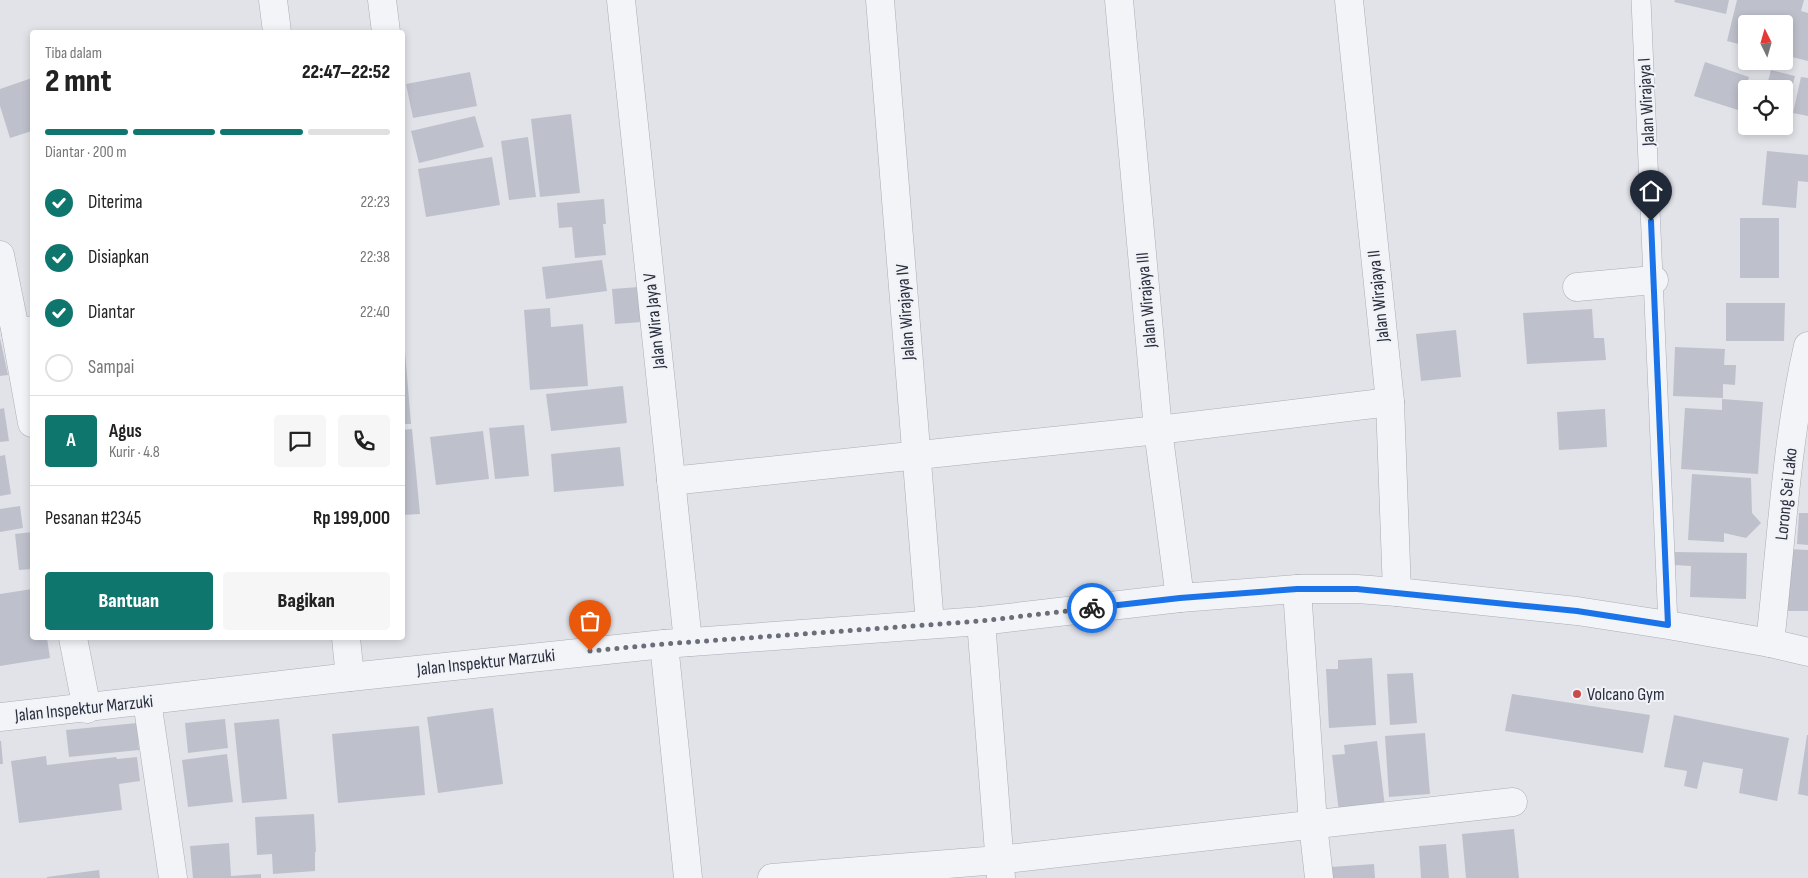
<!DOCTYPE html>
<html lang="id">
<head>
<meta charset="utf-8">
<style>
	:root { --surface:#fff; --page:#f6f6f6; --text:#222; --muted:#767676; --line:#e0e0e0; --accent:#0f766e }
	body { margin:0; font-family:"Sofia Sans Condensed",sans-serif; background:var(--page); color:var(--text); height:100vh; display:flex; flex-direction:column; font-size:19px; white-space:nowrap }
	* { box-sizing:border-box; margin:0 }
	p { font-size:16px; color:var(--muted) }
	.icon { flex:none; width:28px; height:28px; fill:none; stroke:currentColor; stroke-width:2; stroke-linecap:round; stroke-linejoin:round }
	.map { position:relative; flex:1; overflow:hidden }
	.details { position:absolute; left:30px; top:30px; width:375px; height:610px; display:flex; flex-direction:column; background:var(--surface); border-radius:5px; box-shadow:0 2px 8px #0003 }
	.details>* { flex:none }
	.needle { width:32px; rotate:355deg }
	.fabs { position:absolute; left:1738px; top:15px; display:grid; gap:10px }
	.fabs a { display:grid; place-items:center; width:55px; height:55px; border-radius:5px; background:var(--surface); box-shadow:0 2px 8px #0003; font-size:25px }
	.pin { position:absolute; display:grid; place-items:center; width:42px; height:42px; color:#fff; margin:-51px -21px; border-radius:50% 50% 50% 0; rotate:-45deg; box-shadow:0 0 5px #0007 }
	.pin .icon { rotate:45deg }
	.courier { position:absolute; display:grid; place-items:center; width:50px; height:50px; margin:-25px; border:4px solid #1a73e8; border-radius:50%; background:#fff; color:#222; box-shadow:0 1px 6px #0007 }
	.head em { font-style:normal; font-weight:800 }
	.head div { display:flex; flex-direction:column-reverse }
	.head { display:flex; align-items:center; justify-content:space-between; height:85px; padding:0 15px }
	h1 { font-size:32px; font-weight:800; line-height:38px }
	.bar { display:grid; grid-template-columns:repeat(4,1fr); gap:8px 5px; align-content:center; height:60px; padding:0 15px }
	.bar i { height:6px; border-radius:4px; background:var(--line) }
	.bar .on { background:var(--accent) }
	.bar p { grid-column:span 4 }
	.line { display:flex; align-items:center; gap:12px; padding:0 15px; border-top:1px solid var(--line) }
	.line div { flex:1 }
	.round { display:grid; place-items:center; flex:none; width:52px; height:52px; border-radius:5px; background:var(--page) }
	ol { padding:0 15px; list-style:none }
	li { display:flex; align-items:center; gap:15px; height:55px }
	li p { margin-inline-start:auto }
	li .icon { padding:5px; border-radius:50%; background:var(--accent); color:#fff; stroke-width:4 }
	li:last-child { color:var(--muted) }
	li i { width:28px; height:28px; border:2px solid var(--line); border-radius:50% }
	.action { display:flex; gap:10px; margin-top:auto; padding:10px 15px }
	.action a { flex:1; height:58px; border-radius:5px; background:var(--accent); color:#fff; font-size:20px; font-weight:800; line-height:58px; text-align:center }
	.action a+a { background:var(--page); color:var(--text) }
	.map>svg:first-child { display:block }
	.building { fill:#bec1cc }
	.lines { fill:none; stroke-linecap:round; stroke-linejoin:round }
	.service-casing { stroke:#aaadb6; stroke-width:20 }
	.minor-casing { stroke:#aaadb6; stroke-width:29 }
	.tertiary-casing { stroke:#aaadb6; stroke-width:29 }
	.service { stroke:#f3f4f7; stroke-width:19 }
	.minor { stroke:#f3f4f7; stroke-width:28 }
	.tertiary { stroke:#f3f4f7; stroke-width:28 }
	.done { stroke:#6a6e7b; stroke-width:5; stroke-dasharray:0 9 }
	.route { stroke:#1a73e8; stroke-width:6 }
	.poi-dot { fill:#ca4a4b; stroke:#f0f2f6; stroke-width:2 }
	.labels { text-anchor:middle; stroke-width:4; stroke-linejoin:round; paint-order:stroke }
	.street-label { font-size:18px; fill:#2a2f40; stroke:#f0f2f6 }
	.poi-label { font-size:18px; fill:#2a2f40; stroke:#f0f2f6; text-anchor:start }
</style>
</head>
<body>
<div class="map">
<svg width="1808" height="878" viewBox="0 0 1808 878">
	<rect width="100%" height="100%" fill="#e1e3e9"/>
	<g class="building">
		<polygon points="1675,0 1729,0 1726,14 1674,2"/>
		<polygon points="1737,0 1804,0 1801,11 1808,13 1808,61 1784,55 1784,24 1746,24 1746,46 1727,41"/>
		<polygon points="1705,62 1749,77 1738,110 1694,96"/>
		<polygon points="1771,70 1795,76 1786,113 1784,112 1784,89 1766,89"/>
		<polygon points="470,72 477,106 413,118 406,84"/>
		<polygon points="1801,77 1808,78 1808,116 1793,113"/>
		<polygon points="32,78 32,131 10,138 0,106 0,89"/>
		<polygon points="571,114 580,193 540,197 531,119"/>
		<polygon points="475,116 484,147 419,163 411,131"/>
		<polygon points="528,137 536,197 509,200 501,141"/>
		<polygon points="1767,151 1808,155 1808,182 1798,181 1796,208 1762,205"/>
		<polygon points="492,157 500,205 426,217 418,169"/>
		<polygon points="604,199 606,224 603,224 606,255 575,258 572,227 559,228 557,203"/>
		<rect x="1740" y="218" width="39" height="60"/>
		<polygon points="602,260 607,291 546,299 542,267"/>
		<polygon points="639,287 642,322 615,324 612,289"/>
		<polygon points="1726,303 1785,303 1784,341 1726,341"/>
		<polygon points="550,308 551,327 583,324 588,386 530,390 524,310"/>
		<polygon points="1592,309 1594,338 1604,338 1606,360 1527,364 1523,313"/>
		<polygon points="1456,330 1461,377 1421,381 1416,334"/>
		<polygon points="0,338 8,375 0,376"/>
		<polygon points="402,340 404,340 411,424 402,424"/>
		<polygon points="1675,347 1725,349 1724,365 1736,365 1735,385 1723,384 1723,398 1673,396"/>
		<polygon points="623,386 627,423 551,431 546,394"/>
		<polygon points="1722,399 1763,402 1758,474 1681,469 1685,408 1722,410"/>
		<polygon points="4,408 9,441 0,442 0,409"/>
		<polygon points="1605,409 1607,447 1559,450 1557,412"/>
		<polygon points="524,425 529,476 495,479 489,428"/>
		<polygon points="412,429 420,514 402,515 402,430"/>
		<polygon points="483,431 489,479 436,485 430,437"/>
		<polygon points="620,447 624,486 554,492 551,454"/>
		<polygon points="5,455 11,494 0,496 0,456"/>
		<polygon points="1692,474 1751,478 1752,513 1761,523 1746,538 1724,533 1724,542 1688,540"/>
		<polygon points="20,506 23,528 0,532 0,509"/>
		<polygon points="1799,513 1808,513 1808,545 1797,544"/>
		<polygon points="32,532 32,569 19,570 15,534"/>
		<polygon points="1789,549 1808,550 1808,611 1788,611"/>
		<polygon points="1674,552 1747,553 1746,599 1690,597 1691,566 1674,565"/>
		<polygon points="32,589 32,638 47,638 50,658 0,666 0,594"/>
		<polygon points="1372,658 1376,725 1329,728 1326,669 1338,669 1338,660"/>
		<polygon points="1413,673 1417,723 1390,725 1387,674"/>
		<polygon points="1512,694 1650,715 1643,753 1505,731"/>
		<polygon points="493,708 503,784 438,793 427,717"/>
		<polygon points="1674,715 1789,738 1777,801 1739,793 1743,769 1703,762 1697,789 1684,786 1687,771 1664,767"/>
		<polygon points="225,719 228,748 188,753 185,723"/>
		<polygon points="279,719 287,799 242,803 234,723"/>
		<polygon points="137,723 139,750 69,757 66,730"/>
		<polygon points="419,726 425,795 338,803 332,734"/>
		<polygon points="1425,733 1430,794 1389,797 1385,736"/>
		<polygon points="1807,735 1808,735 1808,796 1798,794"/>
		<polygon points="0,741 1,741 3,764 0,764"/>
		<polygon points="1377,741 1385,807 1339,812 1332,755 1345,754 1344,745"/>
		<polygon points="227,754 233,802 188,807 182,760"/>
		<polygon points="46,756 47,765 116,757 117,759 137,757 140,781 119,784 122,810 19,823 11,761"/>
		<polygon points="314,814 316,852 315,852 315,871 273,874 272,854 257,855 255,817"/>
		<polygon points="1514,829 1519,878 1466,878 1462,834"/>
		<polygon points="229,843 231,876 261,874 261,878 193,878 190,846"/>
		<polygon points="1446,844 1449,878 1421,878 1419,846"/>
		<polygon points="1374,864 1375,878 1332,878 1331,867"/>
		<polygon points="99,870 100,878 47,878 47,877"/>
	</g>
	<g class="lines">
		<g class="service-casing">
			<polyline id="service" points="1641,0 1668,625"/>
		</g>
		<g class="minor-casing">
			<g id="minor">
				<polyline points="273,0 277,32"/>
				<polyline points="382,0 386,32"/>
				<polyline points="621,0 688,642"/>
				<polyline points="880,0 930,624"/>
				<polyline points="1119,0 1158,430 1180,598"/>
				<polyline points="1349,0 1390,402 1397,592"/>
				<polyline points="0,255 16,334"/>
				<polyline points="1577,287 1654,280"/>
				<polyline points="32,330 16,334 32,423"/>
				<polyline points="671,481 1158,430 1390,402"/>
				<polyline points="1297,589 1313,824 1319,878"/>
				<polyline points="981,621 1001,878"/>
				<polyline points="73,638 87,709"/>
				<polyline points="346,638 350,677"/>
				<path d="M1770 643C1781 545 1786 442 1808 346"/>
				<polyline points="664,644 688,878"/>
				<polyline points="147,701 173,878"/>
				<polyline points="772,878 998,860 1513,802"/>
			</g>
		</g>
		<g class="tertiary-casing">
			<polyline id="tertiary" points="0,717 350,677 664,644 981,621 1180,598 1297,589 1357,589 1397,592 1577,611 1668,625 1770,643 1808,652"/>
		</g>
		<use href="#service" class="service"/>
		<use href="#minor" class="minor"/>
		<use href="#tertiary" class="tertiary"/>
	</g>
	<g class="lines">
		<polyline class="done" points="590,651 664,644 981,621 1092,608"/>
		<polyline class="route" points="1092,608 1180,598 1297,589 1357,589 1577,611 1668,625 1651,221"/>
	</g>
	<circle class="poi-dot" cx="1577" cy="694" r="5"/>
	<g class="labels">
		<g class="street-label">
			<text transform="translate(1646 102) rotate(-93)" y="6">Jalan Wirajaya I</text>
			<text transform="translate(1378 296) rotate(-96)" y="6">Jalan Wirajaya II</text>
			<text transform="translate(1146 300) rotate(-95)" y="6">Jalan Wirajaya III</text>
			<text transform="translate(905 312) rotate(-94)" y="6">Jalan Wirajaya IV</text>
			<text transform="translate(654 321) rotate(-96)" y="6">Jalan Wira Jaya V</text>
			<text transform="translate(1786 494) rotate(-84)" y="6">Lorong Sei Lako</text>
			<text transform="translate(486 662) rotate(-6)" y="6">Jalan Inspektur Marzuki</text>
			<text transform="translate(84 708) rotate(-6)" y="6">Jalan Inspektur Marzuki</text>
		</g>
		<g class="poi-label">
			<text x="1587" y="700">Volcano Gym</text>
		</g>
	</g>
</svg>
<div class="fabs">
<a><svg class="needle" viewBox="-14 -14 28 28"><path d="M0-13l5 13h-10z" fill="#e53935"/><path d="M0 13l5-13h-10z" fill="#767676"/></svg></a>
<a><svg class="icon" aria-label="locate" viewBox="0 0 24 24"><circle cx="12" cy="12" r="6"/><path d="M12 2v4M12 18v4M2 12h4M18 12h4"/></svg></a>
</div>
<div class="pin" style="left:590px;top:651px;background:#ea580c"><svg class="icon" aria-label="bag" viewBox="0 0 24 24"><path d="M5 8h14l-1 12H6zM9 8a3 3 0 0 1 6 0"/></svg></div>
<div class="pin" style="left:1651px;top:221px;background:#1f2937"><svg class="icon" aria-label="home" viewBox="0 0 24 24"><path d="M3 11l9-7 9 7M6 9v11h12V9"/></svg></div>
<div class="courier" style="left:1092px;top:608px"><svg class="icon" aria-label="bike" viewBox="0 0 24 24"><circle cx="6" cy="16" r="4"/><circle cx="18" cy="16" r="4"/><path d="M6 16l4-8h5l3 8M10 8l3 8H6M13 5h3"/></svg></div>
<section class="details">
<div class="head"><div><h1>2 mnt</h1><p>Tiba dalam</p></div><em>22:47–22:52</em></div>
<div class="bar"><i class="on"></i><i class="on"></i><i class="on"></i><i></i><p>Diantar · 200 m</p></div>
<ol>
<li><svg class="icon" aria-label="check" viewBox="0 0 24 24"><path d="M5 12l5 5 9-10"/></svg>Diterima<p>22:23</p></li>
<li><svg class="icon" aria-label="check" viewBox="0 0 24 24"><path d="M5 12l5 5 9-10"/></svg>Disiapkan<p>22:38</p></li>
<li><svg class="icon" aria-label="check" viewBox="0 0 24 24"><path d="M5 12l5 5 9-10"/></svg>Diantar<p>22:40</p></li>
<li><i></i>Sampai</li>
</ol>
<div class="line" style="height:90px"><b class="round" style="background:var(--accent);color:#fff">A</b><div><b>Agus</b><p>Kurir · 4.8</p></div><a class="round"><svg class="icon" aria-label="chat" viewBox="0 0 24 24"><path d="M4 5h16v11H9l-5 4z"/></svg></a><a class="round"><svg class="icon" aria-label="phone" viewBox="0 0 24 24"><path d="M5 4h4l2 5-3 2q2 4 5 5l2-3 5 2v4C11 20 4 13 5 4z"/></svg></a></div>
<div class="line" style="height:65px"><div>Pesanan #2345</div><b>Rp 199,000</b></div>
<div class="action"><a>Bantuan</a><a>Bagikan</a></div>
</section>
</div>
</body>
</html>
